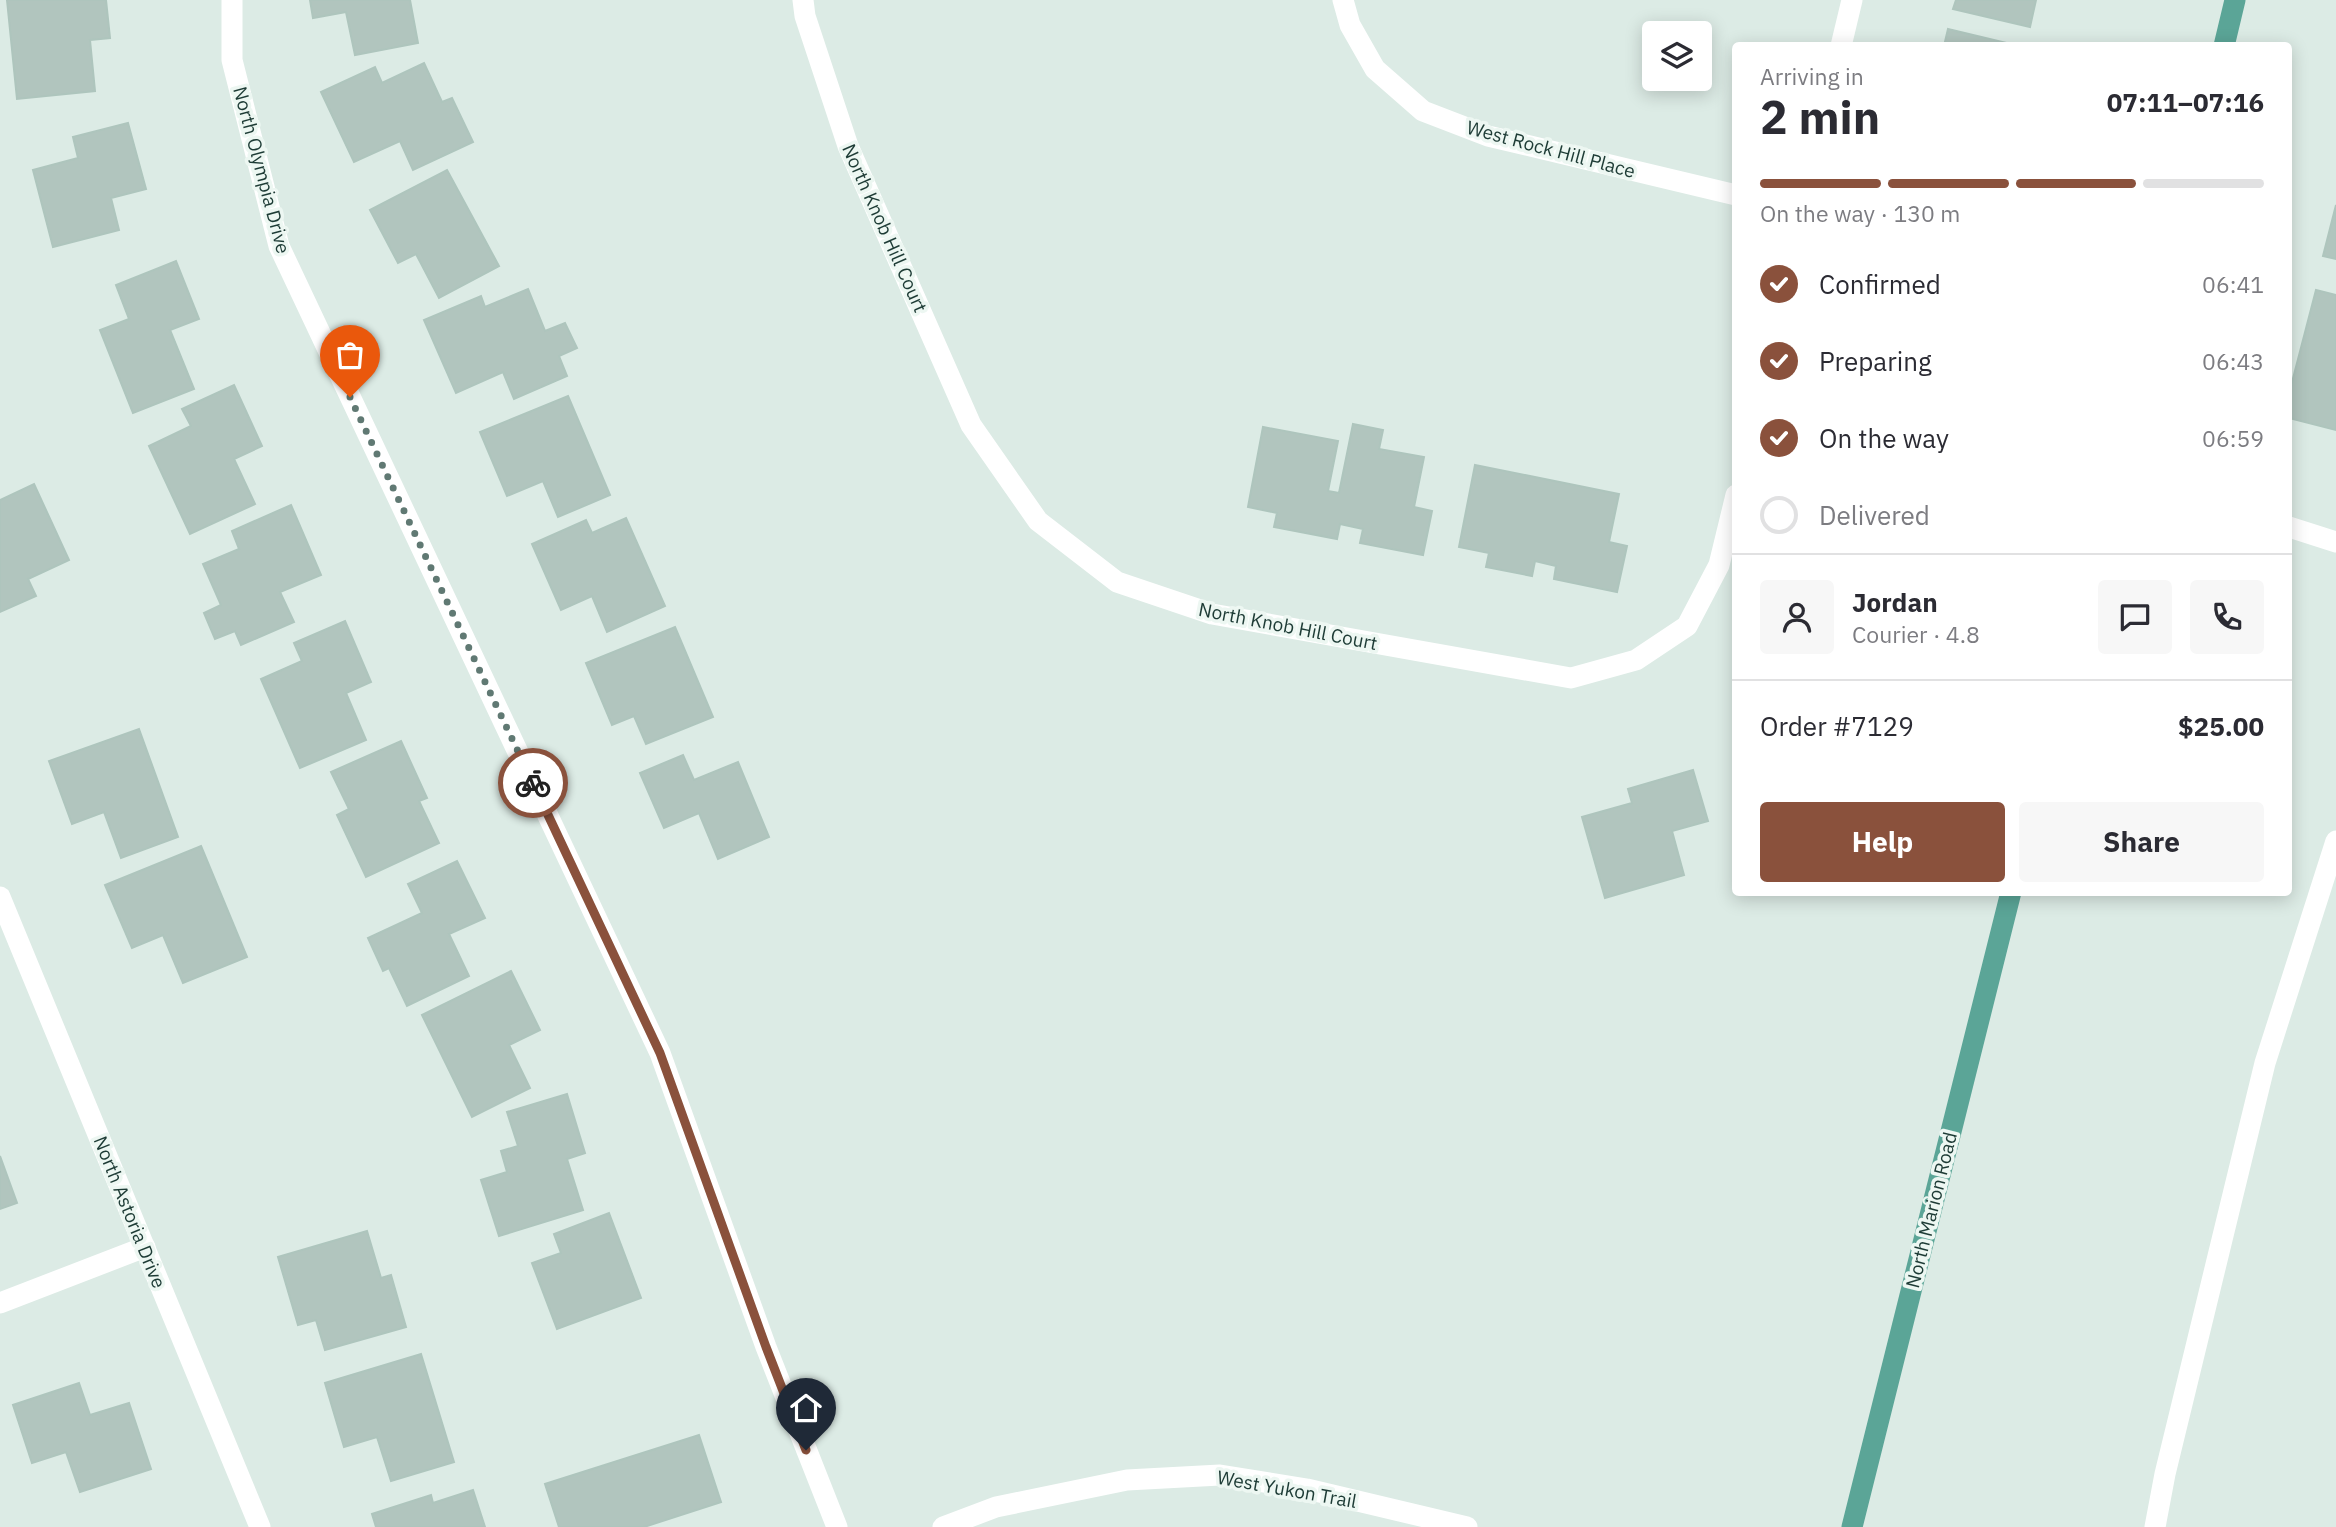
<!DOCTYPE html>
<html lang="en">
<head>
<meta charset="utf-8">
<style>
	:root { --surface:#fff; --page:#f7f7f7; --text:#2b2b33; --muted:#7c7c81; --line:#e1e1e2; --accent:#8a513c }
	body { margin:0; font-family:"IBM Plex Sans",sans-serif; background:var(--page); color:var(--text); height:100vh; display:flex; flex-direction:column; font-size:26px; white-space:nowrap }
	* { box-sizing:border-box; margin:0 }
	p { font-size:23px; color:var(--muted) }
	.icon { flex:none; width:38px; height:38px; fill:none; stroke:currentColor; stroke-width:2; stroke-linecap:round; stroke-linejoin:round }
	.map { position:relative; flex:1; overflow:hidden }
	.sheet { position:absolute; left:1732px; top:42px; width:560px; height:854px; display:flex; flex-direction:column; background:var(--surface); border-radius:7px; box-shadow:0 4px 18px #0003 }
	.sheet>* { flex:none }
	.fabs { position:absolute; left:1642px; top:21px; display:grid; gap:14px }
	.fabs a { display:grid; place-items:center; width:70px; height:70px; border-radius:7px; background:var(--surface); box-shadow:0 4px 18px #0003; font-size:35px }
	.pin { position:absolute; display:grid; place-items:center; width:60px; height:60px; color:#fff; margin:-72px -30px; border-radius:50% 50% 50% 0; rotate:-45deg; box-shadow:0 0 7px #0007 }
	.pin .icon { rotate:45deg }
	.courier { position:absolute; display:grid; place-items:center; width:70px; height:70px; margin:-35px; border:5px solid #8a513c; border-radius:50%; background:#fff; color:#222; box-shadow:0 2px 9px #0007 }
	.overview em { font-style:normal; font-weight:800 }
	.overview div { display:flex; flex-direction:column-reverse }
	.overview { display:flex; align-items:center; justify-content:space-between; height:119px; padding:0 28px }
	h1 { font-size:46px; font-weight:800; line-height:52px }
	.bar { display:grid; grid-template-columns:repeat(4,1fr); gap:10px 7px; align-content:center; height:84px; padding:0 28px }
	.bar i { height:9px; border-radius:5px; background:var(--line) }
	.bar .current { background:var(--accent) }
	.bar p { grid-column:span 4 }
	.line { display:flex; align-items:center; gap:18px; padding:0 28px; border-top:2px solid var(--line) }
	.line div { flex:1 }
	.round { display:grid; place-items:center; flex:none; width:74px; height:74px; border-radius:7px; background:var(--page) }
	ol { padding:0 28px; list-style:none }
	li { display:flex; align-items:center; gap:21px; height:77px }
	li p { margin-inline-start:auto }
	li .icon { padding:7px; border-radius:50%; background:var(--accent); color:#fff; stroke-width:4 }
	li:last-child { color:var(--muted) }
	li i { width:38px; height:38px; border:4px solid var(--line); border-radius:50% }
	.primary-button { display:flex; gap:14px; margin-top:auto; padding:14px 28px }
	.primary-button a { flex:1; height:80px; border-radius:7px; background:var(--accent); color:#fff; font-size:28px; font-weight:800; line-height:80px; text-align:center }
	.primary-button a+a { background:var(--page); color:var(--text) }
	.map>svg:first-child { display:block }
	.building { fill:#b1c5be; stroke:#aec5bd; stroke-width:2 }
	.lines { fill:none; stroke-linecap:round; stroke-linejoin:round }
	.minor { stroke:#fff; stroke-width:21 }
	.major { stroke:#5ba597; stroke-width:21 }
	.done { stroke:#607973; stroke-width:7; stroke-dasharray:0 12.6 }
	.route { stroke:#8a513c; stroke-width:9 }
	.labels { text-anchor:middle; stroke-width:7; stroke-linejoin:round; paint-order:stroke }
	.street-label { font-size:19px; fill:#1d3b35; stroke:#edf7f2 }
</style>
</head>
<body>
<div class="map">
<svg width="2336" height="1527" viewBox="0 0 2336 1527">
	<rect width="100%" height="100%" fill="#dcebe5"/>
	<g class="building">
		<polygon points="7,0 106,0 110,38 90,40 95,91 17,99"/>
		<polygon points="310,0 410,0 418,43 355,55 346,12 313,18"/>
		<polygon points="1956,0 2036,0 2030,27 1953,9"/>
		<polygon points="1948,29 2019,46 1944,46"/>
		<polygon points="424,63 442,102 452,98 473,142 413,170 400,141 354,162 321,92 375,67 382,83"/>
		<polygon points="128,123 146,189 111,198 119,230 53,247 33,170 78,158 73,137"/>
		<polygon points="447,170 499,266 439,298 416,254 398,263 370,210"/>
		<polygon points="2336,205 2336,259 2323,256"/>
		<polygon points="176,261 199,319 170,330 194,389 133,413 100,330 129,319 116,285"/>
		<polygon points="528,289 545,331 565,323 577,348 559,356 567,376 514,399 503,372 456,393 424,320 481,296 485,307"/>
		<polygon points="2316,290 2336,295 2336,430 2289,418 2289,394"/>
		<polygon points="234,385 262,446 234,459 255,504 190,534 149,446 191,426 182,409"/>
		<polygon points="568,396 610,495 558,517 543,481 507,496 480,432"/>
		<polygon points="1353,424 1383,430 1379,449 1424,457 1414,507 1432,511 1423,555 1360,543 1363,529 1340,524 1337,539 1274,527 1277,513 1248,507 1263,427 1338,441 1328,491 1339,493"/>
		<polygon points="1475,465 1619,494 1609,542 1627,546 1617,592 1554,579 1556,566 1535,561 1532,576 1486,567 1489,553 1459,547"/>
		<polygon points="34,484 69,560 28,579 36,596 0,612 0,500"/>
		<polygon points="291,505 321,575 280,592 294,622 241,645 235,631 215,639 204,613 221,605 203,564 239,549 232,531"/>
		<polygon points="626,518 665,606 607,632 592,596 561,610 532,544 586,520 592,533"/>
		<polygon points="345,621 371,682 346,693 366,740 300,768 261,679 302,661 294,643"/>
		<polygon points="675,627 713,717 646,744 634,716 612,725 586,663"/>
		<polygon points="139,729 178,837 121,858 104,812 72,824 49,761"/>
		<polygon points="401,741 427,798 419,801 439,843 366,877 337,815 349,809 331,772"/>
		<polygon points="683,755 694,780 738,762 769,837 718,859 699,813 664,828 640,773"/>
		<polygon points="1693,770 1708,821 1672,831 1684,875 1605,898 1582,817 1632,803 1628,789"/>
		<polygon points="201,846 247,957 183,983 163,935 132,948 105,885"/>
		<polygon points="457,861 485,918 449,934 469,976 407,1006 389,968 383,971 368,938 422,913 408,884"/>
		<polygon points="511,971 540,1030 509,1045 530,1088 472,1117 422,1015"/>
		<polygon points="567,1094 585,1153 567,1159 583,1210 499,1236 481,1180 507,1172 501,1151 518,1146 507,1112"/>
		<polygon points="0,1156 17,1203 0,1209"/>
		<polygon points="609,1213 641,1298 557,1329 532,1263 561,1253 554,1234"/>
		<polygon points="367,1231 381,1278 391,1275 406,1327 325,1350 316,1320 298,1325 278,1257"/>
		<polygon points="421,1354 454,1462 391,1481 377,1437 344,1447 325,1383"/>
		<polygon points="79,1383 90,1415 129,1403 151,1469 80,1492 66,1452 32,1463 13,1405"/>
		<polygon points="699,1435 721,1502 644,1527 559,1527 545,1484"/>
		<polygon points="473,1490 485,1527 376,1527 372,1514 431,1495 433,1503"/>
	</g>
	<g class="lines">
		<g class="minor">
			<polyline points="232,0 232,60 279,246 660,1053 766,1347 837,1527"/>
			<polyline points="803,0 805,16 848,146 971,425 1038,521 1117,582 1212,614 1571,678 1636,660 1687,626 1719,565 1736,495"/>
			<polyline points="1343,0 1350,25 1375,69 1423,111 1488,136 1736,195"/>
			<polyline points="1841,46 1852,0"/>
			<polyline points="2289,527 2336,542"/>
			<polyline points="0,897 260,1527"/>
			<polyline points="0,1303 145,1247"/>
			<polyline points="943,1527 996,1507 1127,1480 1220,1475 1307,1489 1467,1527"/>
			<polyline points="2155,1527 2165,1474 2265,1063 2336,841"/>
		</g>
		<g class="major">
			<polyline points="2224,46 2235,0"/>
			<polyline points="1852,1527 2011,892"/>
		</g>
	</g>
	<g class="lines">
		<polyline class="done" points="350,397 533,783"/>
		<polyline class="route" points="533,783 660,1053 766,1347 806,1450"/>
	</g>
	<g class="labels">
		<g class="street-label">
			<text transform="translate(1551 149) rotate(15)" y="7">West Rock Hill Place</text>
			<text transform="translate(262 170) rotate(75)" y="7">North Olympia Drive</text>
			<text transform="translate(885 228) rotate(66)" y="7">North Knob Hill Court</text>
			<text transform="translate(1288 626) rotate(11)" y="7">North Knob Hill Court</text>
			<text transform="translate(1931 1210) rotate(-76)" y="7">North Marion Road</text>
			<text transform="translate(130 1212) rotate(68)" y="7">North Astoria Drive</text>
			<text transform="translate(1287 1489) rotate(10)" y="7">West Yukon Trail</text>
		</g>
	</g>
</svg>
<div class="fabs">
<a><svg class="icon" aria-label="layers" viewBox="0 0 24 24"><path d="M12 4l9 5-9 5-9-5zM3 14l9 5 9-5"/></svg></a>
</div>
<div class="pin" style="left:350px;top:397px;background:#ea580c"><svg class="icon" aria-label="bag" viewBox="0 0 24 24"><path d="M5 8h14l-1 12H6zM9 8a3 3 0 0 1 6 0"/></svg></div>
<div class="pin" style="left:806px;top:1450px;background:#1f2937"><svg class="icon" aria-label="home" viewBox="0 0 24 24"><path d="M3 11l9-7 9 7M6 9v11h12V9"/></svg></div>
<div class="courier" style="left:533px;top:783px"><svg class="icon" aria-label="bike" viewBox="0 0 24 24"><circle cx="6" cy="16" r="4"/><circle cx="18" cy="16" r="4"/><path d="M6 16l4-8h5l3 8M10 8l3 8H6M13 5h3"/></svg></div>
<section class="sheet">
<div class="overview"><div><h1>2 min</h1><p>Arriving in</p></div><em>07:11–07:16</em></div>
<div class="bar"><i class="current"></i><i class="current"></i><i class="current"></i><i></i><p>On the way · 130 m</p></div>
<ol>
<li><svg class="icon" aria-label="check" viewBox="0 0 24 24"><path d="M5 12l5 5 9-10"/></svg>Confirmed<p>06:41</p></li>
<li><svg class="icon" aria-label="check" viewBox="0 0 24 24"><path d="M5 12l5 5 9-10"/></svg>Preparing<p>06:43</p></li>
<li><svg class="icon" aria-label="check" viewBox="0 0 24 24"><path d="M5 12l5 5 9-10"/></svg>On the way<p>06:59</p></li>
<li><i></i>Delivered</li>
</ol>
<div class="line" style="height:126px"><a class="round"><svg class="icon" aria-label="person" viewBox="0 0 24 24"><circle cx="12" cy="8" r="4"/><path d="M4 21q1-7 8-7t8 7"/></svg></a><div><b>Jordan</b><p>Courier · 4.8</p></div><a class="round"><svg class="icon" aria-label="chat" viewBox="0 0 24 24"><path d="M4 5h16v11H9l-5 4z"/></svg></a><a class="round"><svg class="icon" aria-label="phone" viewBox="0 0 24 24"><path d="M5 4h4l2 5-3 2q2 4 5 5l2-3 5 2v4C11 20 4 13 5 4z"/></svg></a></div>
<div class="line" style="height:91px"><div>Order #7129</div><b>$25.00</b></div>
<div class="primary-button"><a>Help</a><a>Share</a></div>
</section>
</div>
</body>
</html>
